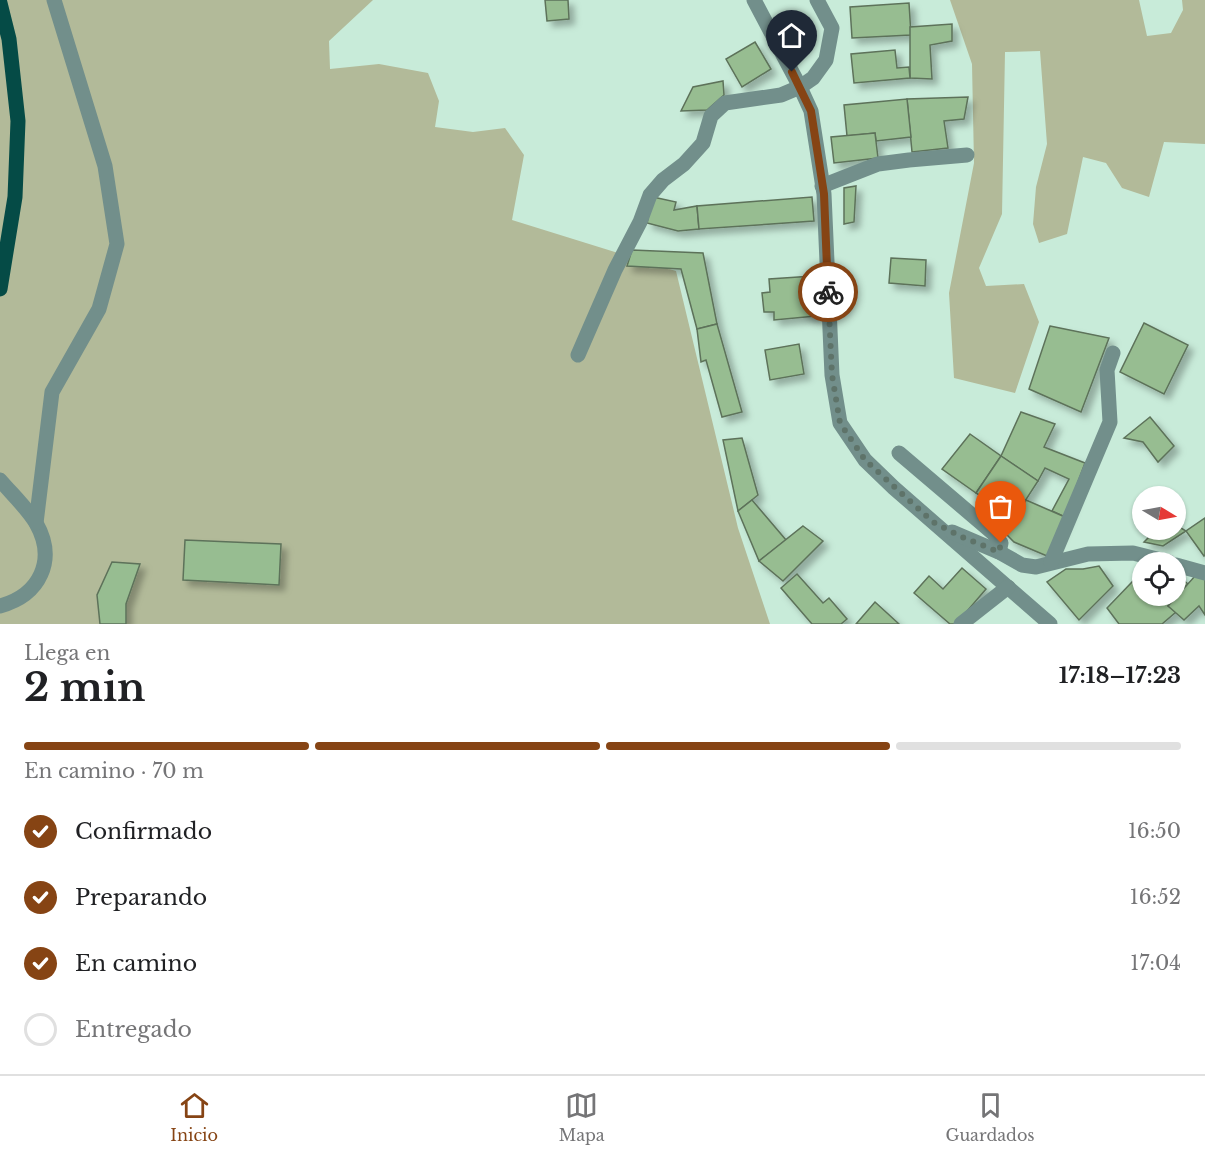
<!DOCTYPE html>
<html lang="es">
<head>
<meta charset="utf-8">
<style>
	:root { --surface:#fff; --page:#f2f2f2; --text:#202124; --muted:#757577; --line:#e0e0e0; --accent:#864414 }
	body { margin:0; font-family:"Libre Baskerville",serif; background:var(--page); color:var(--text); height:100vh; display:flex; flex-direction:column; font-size:22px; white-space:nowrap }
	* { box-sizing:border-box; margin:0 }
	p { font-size:20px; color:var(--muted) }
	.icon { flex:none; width:33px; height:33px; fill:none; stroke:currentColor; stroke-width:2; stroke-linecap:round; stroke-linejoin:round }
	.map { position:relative; height:624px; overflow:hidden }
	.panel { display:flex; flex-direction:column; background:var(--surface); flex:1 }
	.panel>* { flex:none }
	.needle { width:39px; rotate:100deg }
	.tools { position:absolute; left:1132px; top:486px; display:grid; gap:12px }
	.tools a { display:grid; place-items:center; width:54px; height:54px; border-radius:50%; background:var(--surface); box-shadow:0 2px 4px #0004; font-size:30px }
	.pin { position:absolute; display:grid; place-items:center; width:51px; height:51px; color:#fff; margin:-62px -26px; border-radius:50% 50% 50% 0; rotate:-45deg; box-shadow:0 0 6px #0007 }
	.pin .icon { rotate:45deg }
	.courier { position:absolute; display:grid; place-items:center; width:60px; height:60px; margin:-30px; border:4px solid #864414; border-radius:50%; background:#fff; color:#222; box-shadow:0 2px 8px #0007 }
	.overview em { font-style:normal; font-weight:800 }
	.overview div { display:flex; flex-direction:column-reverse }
	.overview { display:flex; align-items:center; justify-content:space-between; height:102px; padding:0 24px }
	h1 { font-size:39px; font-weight:800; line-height:45px }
	.bar { display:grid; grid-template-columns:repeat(4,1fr); gap:9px 6px; align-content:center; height:72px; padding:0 24px }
	.bar i { height:8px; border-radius:4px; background:var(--line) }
	.bar .on { background:var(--accent) }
	.bar p { grid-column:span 4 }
	ol { padding:0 24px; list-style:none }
	li { display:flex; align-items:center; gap:18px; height:66px }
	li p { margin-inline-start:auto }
	li .icon { padding:6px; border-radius:50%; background:var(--accent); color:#fff; stroke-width:4 }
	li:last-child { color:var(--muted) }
	li i { width:33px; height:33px; border:3px solid var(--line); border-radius:50% }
	.tab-bar { display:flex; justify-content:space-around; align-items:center; height:84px; border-top:2px solid var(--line); background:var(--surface); font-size:16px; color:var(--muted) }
	.tab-bar a { display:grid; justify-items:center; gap:3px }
	.tab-bar .on { color:var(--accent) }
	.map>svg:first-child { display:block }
	.green { fill:#b2ba99 }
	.building { fill:#97bd91; stroke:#5d725a; stroke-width:1.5; filter:url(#shadow) }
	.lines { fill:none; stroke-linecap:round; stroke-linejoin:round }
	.minor { stroke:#728f8b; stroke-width:15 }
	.major { stroke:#054b46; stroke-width:15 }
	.done { stroke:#5e7369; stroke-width:6; stroke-dasharray:0 10.8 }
	.route { stroke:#864414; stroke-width:8 }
</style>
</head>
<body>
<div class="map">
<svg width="1205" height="624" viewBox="0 0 1205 624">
	<defs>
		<filter id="shadow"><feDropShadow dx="5.5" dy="5.5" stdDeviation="3" flood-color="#0004"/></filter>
	</defs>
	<rect width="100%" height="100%" fill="#c8ebd9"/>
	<g class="green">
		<polygon points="0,0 373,0 329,41 330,69 379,64 428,73 439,101 435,127 473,132 505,128 524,155 512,220 676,271 738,528 770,624 0,624"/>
		<polygon points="950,0 1139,0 1147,36 1171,33 1183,10 1182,0 1205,0 1205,144 1164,142 1149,197 1122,188 1106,163 1083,157 1067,234 1039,243 1033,224 1036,187 1047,144 1040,51 1005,52 1002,214 979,268 986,286 1024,284 1039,322 1015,393 954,378 949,293 974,163 972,64"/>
	</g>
	<g class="building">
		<polygon points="545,0 568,0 569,19 547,21"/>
		<polygon points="909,3 911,35 852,38 850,7"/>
		<polygon points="952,24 952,41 930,45 932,79 910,78 910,27"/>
		<polygon points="755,42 771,69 742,87 726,59"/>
		<polygon points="895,50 897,68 909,67 910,78 854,83 851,54"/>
		<polygon points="723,81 724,95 707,110 681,111 693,87"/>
		<polygon points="968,97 964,119 944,121 948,148 912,152 907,99"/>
		<polygon points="907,99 911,137 876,141 875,133 847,136 844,105"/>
		<polygon points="875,133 878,158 834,163 831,137"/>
		<polygon points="856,186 854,222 844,224 844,188"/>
		<polygon points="653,197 676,202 674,210 697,206 699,229 678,231 647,223"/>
		<polygon points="812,197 814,221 699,229 697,206"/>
		<polygon points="632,250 703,253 717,324 697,329 681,269 627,266"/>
		<polygon points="891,258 926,260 925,286 889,283"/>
		<polygon points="813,276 816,316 774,320 774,312 764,312 762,293 770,292 769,279"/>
		<polygon points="1144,323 1188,345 1164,394 1120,372"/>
		<polygon points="717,324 742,412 722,417 706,360 701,362 697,329"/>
		<polygon points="1050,326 1109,338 1081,412 1029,389"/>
		<polygon points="799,344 804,374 770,380 765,350"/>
		<polygon points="1021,412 1055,424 1044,447 1085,463 1065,517 1052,511 1069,479 1045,468 1038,481 1001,456"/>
		<polygon points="1150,417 1174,446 1158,462 1143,442 1124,438"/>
		<polygon points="970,434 1001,456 976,493 942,469"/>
		<polygon points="742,438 758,495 738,511 723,440"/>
		<polygon points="1001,456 1038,481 1014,518 976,493"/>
		<polygon points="752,500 786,540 759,561 738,511"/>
		<polygon points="1026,500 1065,517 1047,556 1014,542 1006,534"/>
		<polygon points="1205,518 1205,555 1204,556 1186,531"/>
		<polygon points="1176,525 1186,531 1163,546 1144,542 1156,530 1176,530"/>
		<polygon points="803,526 823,541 783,581 759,561"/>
		<polygon points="185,540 281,544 279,585 183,580"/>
		<polygon points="112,562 140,564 126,604 126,624 100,624 97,595"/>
		<polygon points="1099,566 1113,586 1079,620 1047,582 1066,569 1083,569"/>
		<polygon points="962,568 986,589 956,624 950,624 914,593 929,576 943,589"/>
		<polygon points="797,574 823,603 829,598 847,619 841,624 812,624 781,588"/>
		<polygon points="1176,574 1188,584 1168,606 1176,612 1162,624 1119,624 1107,608 1133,581 1143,596 1176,596"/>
		<polygon points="1195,576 1205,579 1205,615 1199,606 1184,620 1168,606"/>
		<polygon points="875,602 899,624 856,624"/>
	</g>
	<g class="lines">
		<g class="minor">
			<polyline points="754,0 800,87 811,111 824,194 832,375 840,423 865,460 894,488 1050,624"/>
			<polyline points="822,186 878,164 909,160 967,155"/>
			<polyline points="578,355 615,270 640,222 650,195 663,180 684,164 703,143 711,116 725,103 781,95 800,87 813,78 826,60 832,28 817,0"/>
			<polyline points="899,453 993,533 1001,543 999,552"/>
			<path d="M0 480C11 493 27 508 36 523 57 560 40 595 0 606"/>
			<polyline points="36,523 52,392 99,309 117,244 105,166 54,0"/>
			<polyline points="952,532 999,552 1022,565 1036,567 1088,554 1133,553 1169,562"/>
			<polyline points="1051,562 1110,422 1107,370 1113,353"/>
			<polyline points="1176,565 1205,573"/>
			<polyline points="961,624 1008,587"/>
		</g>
		<polyline class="major" points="0,3 9,39 18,121 15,197 0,289"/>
	</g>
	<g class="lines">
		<polyline class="done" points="828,292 832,375 840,423 865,460 933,522 962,537 999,552 1001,543"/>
		<polyline class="route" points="792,72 811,111 824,194 828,292"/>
	</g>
</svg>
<div class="tools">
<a><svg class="needle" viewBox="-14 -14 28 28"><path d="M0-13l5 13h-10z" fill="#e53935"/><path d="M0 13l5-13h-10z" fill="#757577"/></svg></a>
<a><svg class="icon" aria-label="locate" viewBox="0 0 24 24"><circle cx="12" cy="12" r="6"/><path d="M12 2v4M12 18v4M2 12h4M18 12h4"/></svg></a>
</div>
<div class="pin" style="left:1001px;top:543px;background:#ea580c"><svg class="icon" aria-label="bag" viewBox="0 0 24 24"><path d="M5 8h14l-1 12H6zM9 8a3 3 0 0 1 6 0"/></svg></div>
<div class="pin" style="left:792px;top:72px;background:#1f2937"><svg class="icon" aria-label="home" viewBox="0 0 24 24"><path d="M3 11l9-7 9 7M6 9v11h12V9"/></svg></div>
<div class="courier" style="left:828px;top:292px"><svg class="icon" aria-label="bike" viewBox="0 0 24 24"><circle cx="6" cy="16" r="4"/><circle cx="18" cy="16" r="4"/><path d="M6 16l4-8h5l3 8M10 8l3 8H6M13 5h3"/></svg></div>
</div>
<section class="panel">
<div class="overview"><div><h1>2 min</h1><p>Llega en</p></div><em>17:18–17:23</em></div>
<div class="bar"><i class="on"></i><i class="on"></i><i class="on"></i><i></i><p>En camino · 70 m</p></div>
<ol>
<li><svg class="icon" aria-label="check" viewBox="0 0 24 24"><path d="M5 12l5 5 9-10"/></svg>Confirmado<p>16:50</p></li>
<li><svg class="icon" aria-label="check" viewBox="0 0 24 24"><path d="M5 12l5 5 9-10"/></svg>Preparando<p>16:52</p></li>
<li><svg class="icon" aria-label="check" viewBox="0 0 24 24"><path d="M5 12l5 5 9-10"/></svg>En camino<p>17:04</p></li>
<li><i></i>Entregado</li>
</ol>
</section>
<nav class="tab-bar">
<a class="on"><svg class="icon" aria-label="home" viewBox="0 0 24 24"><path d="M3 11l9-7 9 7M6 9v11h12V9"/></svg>Inicio</a>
<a><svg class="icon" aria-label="map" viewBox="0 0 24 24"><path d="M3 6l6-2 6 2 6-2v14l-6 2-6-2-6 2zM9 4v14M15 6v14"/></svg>Mapa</a>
<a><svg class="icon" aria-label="saved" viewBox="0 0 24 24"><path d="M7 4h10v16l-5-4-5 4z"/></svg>Guardados</a>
</nav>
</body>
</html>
